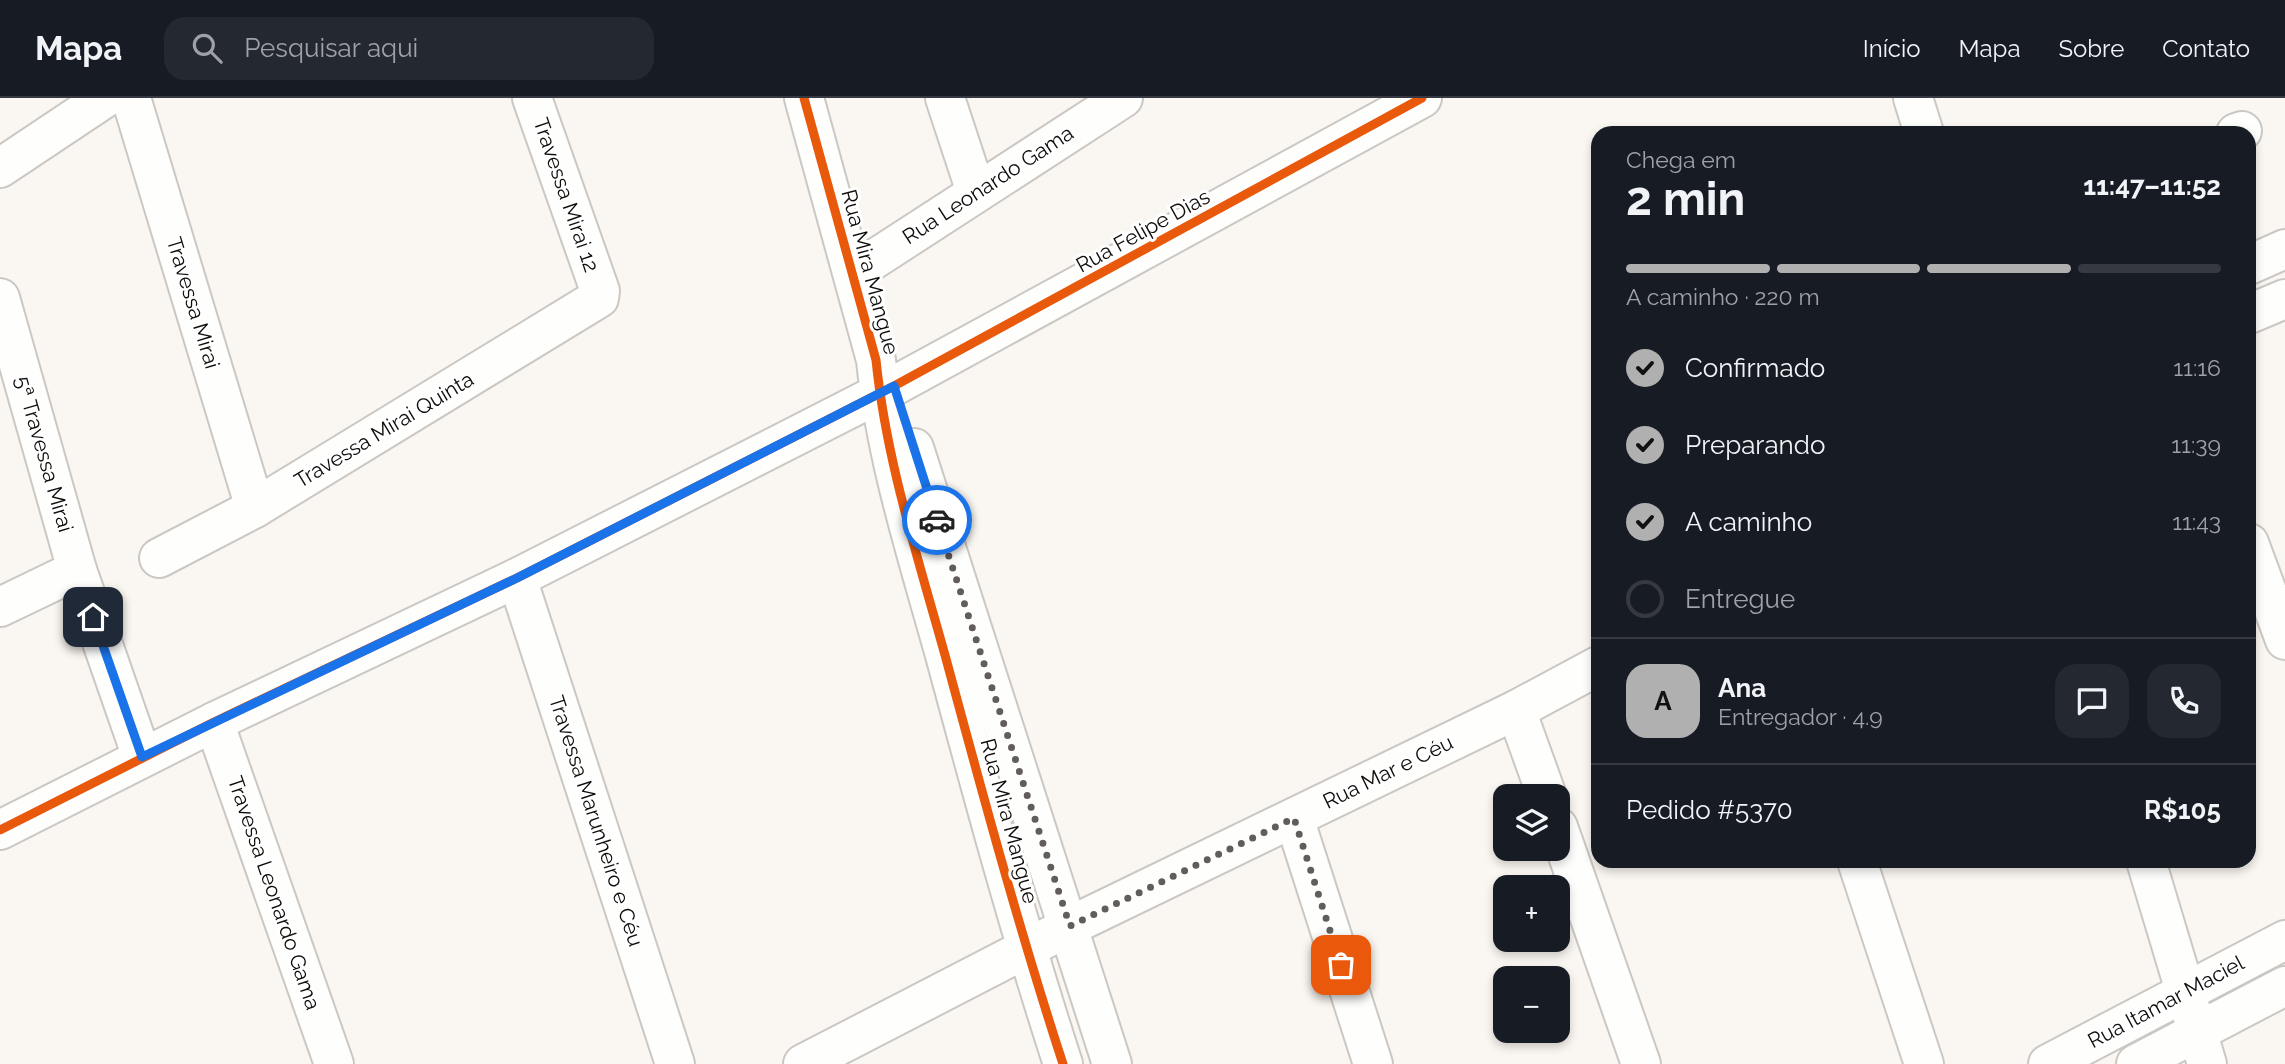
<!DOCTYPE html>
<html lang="pt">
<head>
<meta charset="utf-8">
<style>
	:root { --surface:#171b24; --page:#242831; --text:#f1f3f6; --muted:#9ea1a6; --line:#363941; --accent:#b0b0b0 }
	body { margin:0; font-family:Raleway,sans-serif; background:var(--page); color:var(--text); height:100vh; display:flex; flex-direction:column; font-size:26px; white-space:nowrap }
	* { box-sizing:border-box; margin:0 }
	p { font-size:23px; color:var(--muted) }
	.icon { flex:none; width:38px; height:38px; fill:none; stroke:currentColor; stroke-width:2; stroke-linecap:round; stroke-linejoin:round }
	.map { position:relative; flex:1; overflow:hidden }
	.side { position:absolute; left:1591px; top:28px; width:665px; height:742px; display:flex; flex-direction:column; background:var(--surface); border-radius:21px; box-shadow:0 4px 10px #0003 }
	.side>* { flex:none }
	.tools { position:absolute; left:1493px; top:686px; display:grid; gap:14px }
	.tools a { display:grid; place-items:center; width:77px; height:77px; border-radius:14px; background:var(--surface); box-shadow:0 4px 10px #0003; font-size:35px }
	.pin { position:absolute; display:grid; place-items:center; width:60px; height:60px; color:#fff; margin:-30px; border-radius:14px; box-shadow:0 4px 10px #0006 }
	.courier { position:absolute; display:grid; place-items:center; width:70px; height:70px; margin:-35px; border:5px solid #1a73e8; border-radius:50%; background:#fff; color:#222; box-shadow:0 2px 9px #0007 }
	.summary em { font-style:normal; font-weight:700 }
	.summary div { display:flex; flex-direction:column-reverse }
	.summary { display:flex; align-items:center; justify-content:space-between; height:119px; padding:0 35px }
	h1 { font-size:46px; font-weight:700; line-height:52px }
	.bar { display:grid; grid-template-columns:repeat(4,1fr); gap:10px 7px; align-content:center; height:84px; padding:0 35px }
	.bar i { height:9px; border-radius:5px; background:var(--line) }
	.bar .on { background:var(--accent) }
	.bar p { grid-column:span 4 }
	.line { display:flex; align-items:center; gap:18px; padding:0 35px; border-top:2px solid var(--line) }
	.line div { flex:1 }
	.round { display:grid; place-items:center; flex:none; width:74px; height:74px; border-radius:21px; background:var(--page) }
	ol { padding:0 35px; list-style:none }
	li { display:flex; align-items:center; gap:21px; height:77px }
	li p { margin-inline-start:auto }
	li .icon { padding:7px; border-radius:50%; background:var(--accent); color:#111; stroke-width:4 }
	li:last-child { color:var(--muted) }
	li i { width:38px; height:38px; border:4px solid var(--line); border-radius:50% }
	header { display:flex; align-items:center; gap:42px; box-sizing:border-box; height:98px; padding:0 35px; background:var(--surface); border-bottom:2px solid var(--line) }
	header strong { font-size:33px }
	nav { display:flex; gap:38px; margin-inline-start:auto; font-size:24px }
	.search { width:490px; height:63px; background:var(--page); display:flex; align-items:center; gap:18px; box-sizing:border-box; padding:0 24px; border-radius:21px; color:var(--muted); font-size:26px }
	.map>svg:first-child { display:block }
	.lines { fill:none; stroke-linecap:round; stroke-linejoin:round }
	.minor-casing { stroke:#cbc8c4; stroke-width:42 }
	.minor { stroke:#fefefd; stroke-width:38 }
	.cycleway-casing { stroke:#fff; stroke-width:13 }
	.cycleway { stroke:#e8590c; stroke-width:9 }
	.done { stroke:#615d5a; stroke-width:7; stroke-dasharray:0 12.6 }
	.route { stroke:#1a73e8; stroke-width:9 }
	.labels { text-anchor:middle; stroke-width:6; stroke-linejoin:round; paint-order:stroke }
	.street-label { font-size:21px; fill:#0e0b09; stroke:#fff }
</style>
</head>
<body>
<header>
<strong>Mapa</strong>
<div class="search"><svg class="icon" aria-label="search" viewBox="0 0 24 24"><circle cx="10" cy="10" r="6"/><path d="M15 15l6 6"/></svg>Pesquisar aqui</div>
<nav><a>Início</a><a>Mapa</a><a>Sobre</a><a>Contato</a></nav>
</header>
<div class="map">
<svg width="2285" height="966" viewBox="0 0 2285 966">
	<rect width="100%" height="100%" fill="#faf6f1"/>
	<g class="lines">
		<g class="minor-casing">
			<g id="minor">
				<polyline points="131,0 255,410"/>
				<path d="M804 0 876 262C886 362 918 460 945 557 982 694 1019 831 1063 966"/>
				<polyline points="945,0 976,94"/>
				<polyline points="1913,0 1924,35"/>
				<polyline points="2236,35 2242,33"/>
				<polyline points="0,70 105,0"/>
				<polyline points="2249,167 2285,151"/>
				<polyline points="853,175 1123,0"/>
				<polyline points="0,200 77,472 142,659"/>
				<polyline points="2249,216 2285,201"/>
				<polyline points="914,350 1112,966"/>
				<polyline points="2249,445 2285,542"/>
				<polyline points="159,460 255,410 599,200 600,193 532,0"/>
				<polyline points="517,480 675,966"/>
				<polyline points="0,509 77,472"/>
				<polyline points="1516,612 1547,698"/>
				<polyline points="214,624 334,966"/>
				<polyline points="1294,720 1373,966"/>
				<polyline points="1558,729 1641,966"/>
				<polyline points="0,732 214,624 517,480 894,288 1422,0"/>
				<polyline points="1857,763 1924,966"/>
				<polyline points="2146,763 2207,966"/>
				<polyline points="803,966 1070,828 1516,612 1598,568"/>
				<polyline points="2048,966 2285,842"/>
				<polyline points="2136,966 2285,888"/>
			</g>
		</g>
		<use href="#minor" class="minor"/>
		<g class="cycleway-casing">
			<g id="cycleway">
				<path d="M804 0 876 262C886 362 918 460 945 557 982 694 1019 831 1063 966"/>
				<polyline points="0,732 214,624 517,480 894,288 1422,0"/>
			</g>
		</g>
		<use href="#cycleway" class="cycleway"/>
	</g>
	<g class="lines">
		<polyline class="done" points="937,422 1070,828 1294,720 1341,867"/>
		<polyline class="route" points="93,519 142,659 517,480 894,288 937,422"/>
	</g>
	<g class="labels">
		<g class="street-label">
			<text transform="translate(988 87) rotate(-33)" y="7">Rua Leonardo Gama</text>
			<text transform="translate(566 97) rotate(71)" y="7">Travessa Mirai 12</text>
			<text transform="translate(1143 133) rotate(-29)" y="7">Rua Felipe Dias</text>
			<text transform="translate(870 174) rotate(75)" y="7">Rua Mira Mangue</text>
			<text transform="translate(193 205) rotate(73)" y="7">Travessa Mirai</text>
			<text transform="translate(384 332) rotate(-31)" y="7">Travessa Mirai Quinta</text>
			<text transform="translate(44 356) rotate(74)" y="7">5ª Travessa Mirai</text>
			<text transform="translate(1388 674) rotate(-26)" y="7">Rua Mar e Céu</text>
			<text transform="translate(596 723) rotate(72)" y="7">Travessa Marunheiro e Céu</text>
			<text transform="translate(1009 723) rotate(75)" y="7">Rua Mira Mangue</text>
			<text transform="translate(274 795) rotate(71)" y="7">Travessa Leonardo Gama</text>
			<text transform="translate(2166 904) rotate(-28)" y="7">Rua Itamar Maciel</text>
		</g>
	</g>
</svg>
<div class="tools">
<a><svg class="icon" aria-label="layers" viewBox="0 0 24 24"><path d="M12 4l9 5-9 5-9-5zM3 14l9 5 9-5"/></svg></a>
<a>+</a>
<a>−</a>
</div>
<div class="pin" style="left:1341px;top:867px;background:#ea580c"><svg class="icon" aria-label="bag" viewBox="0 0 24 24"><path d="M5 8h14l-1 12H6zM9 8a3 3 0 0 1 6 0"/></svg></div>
<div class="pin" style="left:93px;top:519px;background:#1f2937"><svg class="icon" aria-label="home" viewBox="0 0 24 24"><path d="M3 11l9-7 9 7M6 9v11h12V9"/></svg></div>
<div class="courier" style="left:937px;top:422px"><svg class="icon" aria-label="car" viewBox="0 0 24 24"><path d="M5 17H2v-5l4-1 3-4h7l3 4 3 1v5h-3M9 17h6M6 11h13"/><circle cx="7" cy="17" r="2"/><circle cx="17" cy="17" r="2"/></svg></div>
<section class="side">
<div class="summary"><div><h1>2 min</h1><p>Chega em</p></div><em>11:47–11:52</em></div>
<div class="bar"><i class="on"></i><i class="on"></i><i class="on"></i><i></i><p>A caminho · 220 m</p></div>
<ol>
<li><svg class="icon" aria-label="check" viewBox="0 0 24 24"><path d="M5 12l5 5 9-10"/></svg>Confirmado<p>11:16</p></li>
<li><svg class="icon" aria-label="check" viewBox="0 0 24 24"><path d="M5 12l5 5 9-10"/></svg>Preparando<p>11:39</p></li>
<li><svg class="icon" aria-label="check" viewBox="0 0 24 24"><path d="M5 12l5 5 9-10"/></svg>A caminho<p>11:43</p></li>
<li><i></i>Entregue</li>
</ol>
<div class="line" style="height:126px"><b class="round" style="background:var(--accent);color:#111">A</b><div><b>Ana</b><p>Entregador · 4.9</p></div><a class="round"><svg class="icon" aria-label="chat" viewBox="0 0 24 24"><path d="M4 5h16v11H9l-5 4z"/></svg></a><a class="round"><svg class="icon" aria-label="phone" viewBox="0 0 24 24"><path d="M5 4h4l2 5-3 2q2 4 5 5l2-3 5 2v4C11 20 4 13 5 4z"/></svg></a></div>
<div class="line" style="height:91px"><div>Pedido #5370</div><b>R$105</b></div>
</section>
</div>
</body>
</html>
